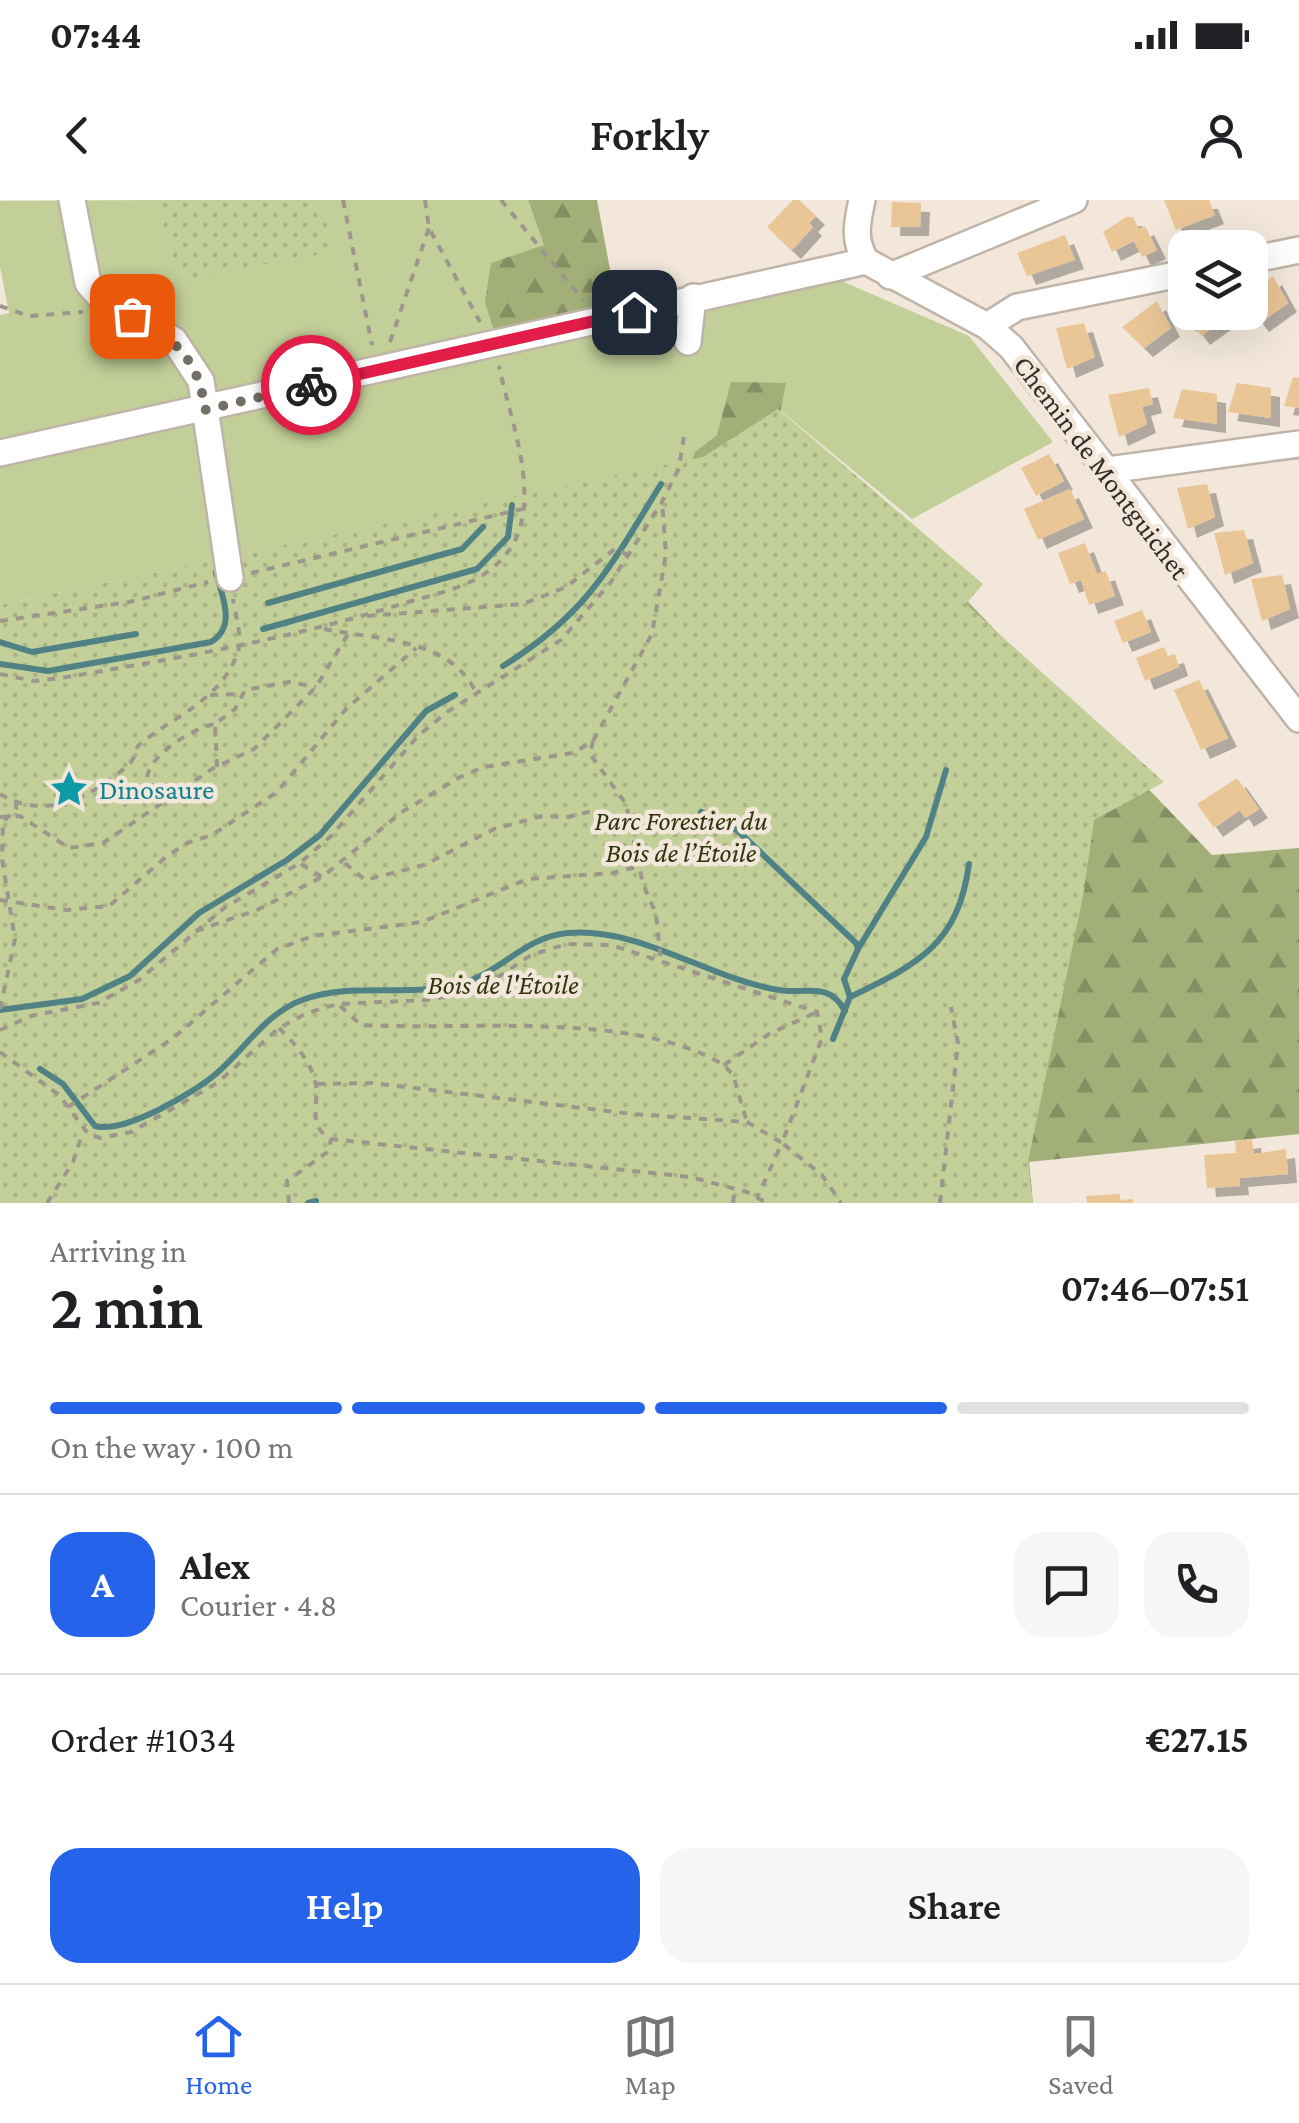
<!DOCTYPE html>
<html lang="en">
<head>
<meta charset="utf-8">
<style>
	:root { --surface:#fff; --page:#f6f6f6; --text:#202124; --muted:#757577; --line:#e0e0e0; --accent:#2563eb }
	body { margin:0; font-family:"Crimson Pro",serif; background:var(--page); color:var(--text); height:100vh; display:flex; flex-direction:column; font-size:38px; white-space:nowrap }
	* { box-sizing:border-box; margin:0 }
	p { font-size:32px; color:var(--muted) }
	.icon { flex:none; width:55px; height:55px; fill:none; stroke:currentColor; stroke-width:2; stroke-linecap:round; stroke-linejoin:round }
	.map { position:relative; height:1003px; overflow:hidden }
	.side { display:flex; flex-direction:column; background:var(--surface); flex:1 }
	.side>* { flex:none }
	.fabs { position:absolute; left:1168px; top:30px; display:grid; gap:20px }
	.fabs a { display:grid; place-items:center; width:100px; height:100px; border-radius:20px; background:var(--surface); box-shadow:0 10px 40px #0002; font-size:50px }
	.pin { position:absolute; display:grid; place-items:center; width:85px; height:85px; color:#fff; margin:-42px; border-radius:20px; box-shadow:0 5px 15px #0006 }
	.courier { position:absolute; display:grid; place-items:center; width:100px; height:100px; margin:-50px; border:8px solid #e11d48; border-radius:50%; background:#fff; color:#222; box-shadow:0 2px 12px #0007 }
	.summary em { font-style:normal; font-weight:600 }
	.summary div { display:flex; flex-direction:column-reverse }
	.summary { display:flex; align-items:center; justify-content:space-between; height:170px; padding:0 50px }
	h1 { font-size:65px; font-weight:600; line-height:75px }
	.bar { display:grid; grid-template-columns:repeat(4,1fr); gap:15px 10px; align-content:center; height:120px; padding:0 50px }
	.bar i { height:12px; border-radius:8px; background:var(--line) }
	.bar .selected { background:var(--accent) }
	.bar p { grid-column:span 4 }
	.line { display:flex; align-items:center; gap:25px; padding:0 50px; border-top:2px solid var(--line) }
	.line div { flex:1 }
	.round { display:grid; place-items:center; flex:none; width:105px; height:105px; border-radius:30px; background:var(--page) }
	.cta { display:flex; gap:20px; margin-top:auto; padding:20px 50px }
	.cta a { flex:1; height:115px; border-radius:30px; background:var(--accent); color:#fff; font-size:40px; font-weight:600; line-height:115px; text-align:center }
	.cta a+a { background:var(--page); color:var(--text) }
	.status { display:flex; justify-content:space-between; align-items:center; height:70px; padding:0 50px; background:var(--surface); direction:ltr }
	.status svg { height:28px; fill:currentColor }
	header { display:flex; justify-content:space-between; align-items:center; height:130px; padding:0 50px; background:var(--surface); font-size:45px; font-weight:600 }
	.tabs { display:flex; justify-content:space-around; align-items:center; height:140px; border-top:2px solid var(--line); background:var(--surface); font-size:28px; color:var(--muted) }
	.tabs a { display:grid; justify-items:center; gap:5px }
	.tabs .selected { color:var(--accent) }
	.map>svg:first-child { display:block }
	.grass { fill:#c3cf99 }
	.forest { fill:url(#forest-firs) }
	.park { fill:url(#park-dots) }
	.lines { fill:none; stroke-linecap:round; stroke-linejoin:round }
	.stream { stroke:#508285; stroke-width:6 }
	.building { fill:#eac697; filter:url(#shadow) }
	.minor-casing { stroke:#bfb4a7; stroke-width:30 }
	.path { stroke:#9e958c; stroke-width:4; stroke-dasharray:8 8; stroke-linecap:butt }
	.minor { stroke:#fff; stroke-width:25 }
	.done { stroke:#756e66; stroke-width:10; stroke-dasharray:0 18 }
	.route { stroke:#e11d48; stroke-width:12 }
	.labels { text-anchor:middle; stroke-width:9; stroke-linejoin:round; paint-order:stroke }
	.street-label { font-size:28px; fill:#322d28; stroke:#f2e7da }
	.culture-label { font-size:28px; fill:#0d838f; stroke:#f2e7da; text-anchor:start }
	.park-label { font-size:28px; font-style:italic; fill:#30360c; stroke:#f2e7da }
</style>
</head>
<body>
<div class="status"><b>07:44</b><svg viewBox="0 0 49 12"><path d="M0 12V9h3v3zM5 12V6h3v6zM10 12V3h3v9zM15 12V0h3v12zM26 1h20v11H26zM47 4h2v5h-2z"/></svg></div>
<header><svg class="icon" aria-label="back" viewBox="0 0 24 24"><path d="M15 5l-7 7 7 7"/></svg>Forkly<svg class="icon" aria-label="person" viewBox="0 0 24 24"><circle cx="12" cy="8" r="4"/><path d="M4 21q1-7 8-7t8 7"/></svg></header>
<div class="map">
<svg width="1299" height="1003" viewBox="0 0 1299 1003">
	<defs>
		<pattern id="forest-firs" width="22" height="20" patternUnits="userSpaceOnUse" patternTransform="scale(2.5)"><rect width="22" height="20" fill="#a3af79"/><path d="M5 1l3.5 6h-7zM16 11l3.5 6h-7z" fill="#858f63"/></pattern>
		<pattern id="park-dots" width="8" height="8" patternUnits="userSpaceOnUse" patternTransform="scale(2.5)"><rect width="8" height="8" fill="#c3cf99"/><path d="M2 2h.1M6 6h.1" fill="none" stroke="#a8b284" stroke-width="1.8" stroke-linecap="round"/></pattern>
		<filter id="shadow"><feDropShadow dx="9" dy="9" stdDeviation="0" flood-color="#0004"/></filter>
	</defs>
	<rect width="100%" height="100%" fill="#f2e7da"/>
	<polygon class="grass" points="157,0 173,60 332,52 322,0 528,0 544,45 494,131 616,101 819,63 846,83 969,136 1053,242 912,319 780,210 785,183 695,252 692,260 0,405 0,115 9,113 0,67 0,1"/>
	<g class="forest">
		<polygon points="528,0 597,0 616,101 494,131 485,102 491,63 544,45"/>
		<polygon points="731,182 786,183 713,550 948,381 1212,655 1299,648 1299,934 1029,962 1033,1003 0,1003 0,897 689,267 695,252 717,235"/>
	</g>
	<g class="park">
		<polygon points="157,0 322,0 333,52 184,79 173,60"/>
		<polygon points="778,209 983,384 966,404 1164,582 1094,620 1084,691 1028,962 1033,1003 0,1003 0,405 703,257"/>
	</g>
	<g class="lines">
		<g class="stream">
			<polyline points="268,403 462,349 483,327"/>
			<polyline points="263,429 477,369 508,337 512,305"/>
			<polyline points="0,442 32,452 136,434"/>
			<path d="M0 464 48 471 211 442C237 426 222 397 216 372"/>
			<path d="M503 466C588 413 610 367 661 284"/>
			<polyline points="701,612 738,631 856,743 858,749 844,779 850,797 833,839"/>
			<polyline points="858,749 926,637 946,570"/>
			<path d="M850 797C918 764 958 745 969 664"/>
			<polyline points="0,810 82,799 130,776 199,713 287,660 320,635 426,511 455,495"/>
			<path d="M40 869 63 884 95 926C124 934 194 893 217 873 245 849 265 814 302 800 352 781 410 798 460 784 500 773 526 736 568 733 641 727 709 779 779 790 806 795 828 780 845 811"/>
			<polyline points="308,1003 316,1001"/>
		</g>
	</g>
	<g class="building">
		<polygon points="793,0 799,0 816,16 809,23 813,27 792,50 767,27"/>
		<polygon points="1164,0 1209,0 1215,15 1176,30"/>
		<polygon points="892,2 921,3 920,27 891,27"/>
		<polygon points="1126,17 1133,17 1139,29 1145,26 1157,50 1142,57 1134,41 1112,52 1103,32"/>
		<polygon points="1065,35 1075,60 1027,76 1017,53"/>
		<polygon points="1273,76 1288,103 1260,123 1250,110 1250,93"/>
		<polygon points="1157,101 1171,128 1144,148 1122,127"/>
		<polygon points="1183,112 1227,112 1229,116 1201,136 1190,121 1187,123"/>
		<polygon points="1084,123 1095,157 1067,169 1056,128"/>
		<polygon points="1293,177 1299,178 1299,208 1284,206"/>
		<polygon points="1237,183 1271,188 1271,218 1228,212"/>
		<polygon points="1149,188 1153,204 1142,207 1147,224 1119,237 1108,195"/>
		<polygon points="1182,189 1217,194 1217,224 1173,218"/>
		<polygon points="1049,254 1064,281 1036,296 1021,268"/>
		<polygon points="1207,284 1215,317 1188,329 1177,288"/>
		<polygon points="1070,289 1084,319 1038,340 1024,309"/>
		<polygon points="1244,330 1253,363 1225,375 1214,333"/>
		<polygon points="1085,343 1097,374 1106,371 1115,396 1089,405 1081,380 1070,384 1058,353"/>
		<polygon points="1282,375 1290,409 1262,421 1251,379"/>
		<polygon points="1142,410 1151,432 1123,443 1114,421"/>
		<polygon points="1164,447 1168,456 1175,454 1179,467 1145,481 1136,458"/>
		<polygon points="1199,480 1228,538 1201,550 1174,490"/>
		<polygon points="1237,578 1259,609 1245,618 1240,610 1214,628 1197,604"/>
		<polygon points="1252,939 1254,954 1286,949 1288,974 1239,978 1240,986 1207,988 1204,955 1236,953 1235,941"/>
		<polygon points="1120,994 1120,1000 1133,999 1133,1003 1087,1003 1086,996"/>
	</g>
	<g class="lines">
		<g class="minor-casing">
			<g id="minor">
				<polyline points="72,0 88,83 101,98 174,140 201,181 230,378"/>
				<path d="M862 0C857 23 853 40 866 61L987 126 1011 147 1299 519"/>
				<polyline points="1250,60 1299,50"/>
				<polyline points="890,76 1074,0"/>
				<polyline points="987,126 1017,107 1185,73"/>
				<polyline points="688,142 693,97"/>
				<polyline points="0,253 866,61"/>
				<polyline points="1108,270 1299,244"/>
			</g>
		</g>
		<g class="path">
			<polyline points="343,0 372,145"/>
			<polyline points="425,0 429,28 480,122"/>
			<polyline points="501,0 583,100"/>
			<polyline points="0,106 29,116 83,112"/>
			<polyline points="390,142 429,28"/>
			<polyline points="251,373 522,309"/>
			<polyline points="367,416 523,404 566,387 616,348 627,355"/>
			<polyline points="0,421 129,402 208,382"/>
			<path d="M324 429C378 440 451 438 476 493"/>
			<path d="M0 474 34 481 61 478C173 459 285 440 395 406 420 398 450 392 474 380 494 370 512 352 519 331 536 282 509 215 499 166"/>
			<polyline points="210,495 240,494"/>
			<polyline points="593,541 590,554 626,604 643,684 656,714 661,762"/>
			<polyline points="217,567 215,524 235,509 245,490 289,482 316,487"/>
			<path d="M0 594C45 622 95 596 130 563 137 556 133 550 140 544 176 515 221 500 238 452 243 437 235 415 233 399"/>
			<path d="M170 597 154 589 147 578C149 555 193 528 215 524"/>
			<polyline points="0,617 20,616 69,648 103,643 212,569 254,549 316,487 348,434"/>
			<polyline points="345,663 365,680 424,665 494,629 542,616 568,617 588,612 627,625"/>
			<polyline points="301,664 322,677"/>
			<polyline points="0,700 66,710 109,706 166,657 187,643 212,635 277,592 346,509 416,448"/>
			<polyline points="196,731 257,710 322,677 402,612 460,577 484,567 573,553 593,541 652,434 666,354 662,302"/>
			<path d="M340 806 361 825C467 831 632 810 724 865L733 875 747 922"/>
			<polyline points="0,809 15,739 2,659 3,622 16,609 16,602"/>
			<path d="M279 828C293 842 310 860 315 881 321 902 305 925 331 939L690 977 747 992 767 1003"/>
			<polyline points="0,830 31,816 98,803 139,780 224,708 300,663 331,636 418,536 447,512 561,440 611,382 662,302 679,268 685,230"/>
			<polyline points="0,852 59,895 89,935 101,938 131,932 193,897 217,883 279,828 307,813 337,804 427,800 477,791 531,755 567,744 611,745 817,812 822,838 782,943 822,975 841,1003"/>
			<polyline points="724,865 769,834 817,812"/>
			<polyline points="317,884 372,883 633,914 747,922 782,943 757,998"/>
			<polyline points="68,907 172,839 277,749 313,736 422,722 528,679 612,673 641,666"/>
			<polyline points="47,1003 73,962 83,932"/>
			<polyline points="289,1003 287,981 329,951 331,939"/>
			<polyline points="733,1003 735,989"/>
			<polyline points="940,1003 958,843 951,807"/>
		</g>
		<use href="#minor" class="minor"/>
	</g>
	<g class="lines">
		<path class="done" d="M132 116C175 138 199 160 205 210L311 185"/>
		<polyline class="route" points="311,185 634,112"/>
	</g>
	<defs>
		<g id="sight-bare" transform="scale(3)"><path d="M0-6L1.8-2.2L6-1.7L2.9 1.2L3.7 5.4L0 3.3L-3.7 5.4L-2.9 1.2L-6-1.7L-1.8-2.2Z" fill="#0f9aa8" stroke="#f2e7da" stroke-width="2.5" paint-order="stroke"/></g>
	</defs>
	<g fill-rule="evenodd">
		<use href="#sight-bare" x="69" y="589"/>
	</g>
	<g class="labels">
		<g class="street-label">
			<text transform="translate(1102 267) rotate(53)" y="10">Chemin de Montguichet</text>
		</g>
		<g class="culture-label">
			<text x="99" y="599">Dinosaure</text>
		</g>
		<g class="park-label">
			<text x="681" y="630">Parc Forestier du<tspan x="681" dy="32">Bois de l’Étoile</tspan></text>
			<text x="503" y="794">Bois de l'Étoile</text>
		</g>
	</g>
</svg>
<div class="fabs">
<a><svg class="icon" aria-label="layers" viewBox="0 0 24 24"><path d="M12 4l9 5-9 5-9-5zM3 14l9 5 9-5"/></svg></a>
</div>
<div class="pin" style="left:132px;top:116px;background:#ea580c"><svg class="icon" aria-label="bag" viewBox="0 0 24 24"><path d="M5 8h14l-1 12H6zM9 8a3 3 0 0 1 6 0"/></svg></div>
<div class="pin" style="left:634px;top:112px;background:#1f2937"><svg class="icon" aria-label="home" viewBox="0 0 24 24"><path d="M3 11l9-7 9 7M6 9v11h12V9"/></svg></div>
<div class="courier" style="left:311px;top:185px"><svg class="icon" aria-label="bike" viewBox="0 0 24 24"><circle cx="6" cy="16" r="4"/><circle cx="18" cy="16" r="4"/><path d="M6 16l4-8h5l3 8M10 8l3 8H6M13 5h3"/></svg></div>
</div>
<section class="side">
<div class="summary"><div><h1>2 min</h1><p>Arriving in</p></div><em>07:46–07:51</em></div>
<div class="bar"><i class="selected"></i><i class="selected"></i><i class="selected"></i><i></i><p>On the way · 100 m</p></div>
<div class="line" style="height:180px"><b class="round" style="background:var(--accent);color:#fff">A</b><div><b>Alex</b><p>Courier · 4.8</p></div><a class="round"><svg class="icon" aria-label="chat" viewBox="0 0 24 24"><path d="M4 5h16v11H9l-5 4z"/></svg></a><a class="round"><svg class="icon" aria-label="phone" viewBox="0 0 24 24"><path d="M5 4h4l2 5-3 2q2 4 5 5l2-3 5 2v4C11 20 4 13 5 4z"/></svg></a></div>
<div class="line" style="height:130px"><div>Order #1034</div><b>€27.15</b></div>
<div class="cta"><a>Help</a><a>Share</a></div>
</section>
<nav class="tabs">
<a class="selected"><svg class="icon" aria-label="home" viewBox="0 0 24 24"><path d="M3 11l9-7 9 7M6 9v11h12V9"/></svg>Home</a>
<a><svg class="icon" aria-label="map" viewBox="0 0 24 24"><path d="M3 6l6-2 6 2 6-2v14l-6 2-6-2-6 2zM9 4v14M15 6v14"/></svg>Map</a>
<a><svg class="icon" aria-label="saved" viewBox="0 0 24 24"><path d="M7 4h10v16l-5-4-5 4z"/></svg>Saved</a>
</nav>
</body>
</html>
